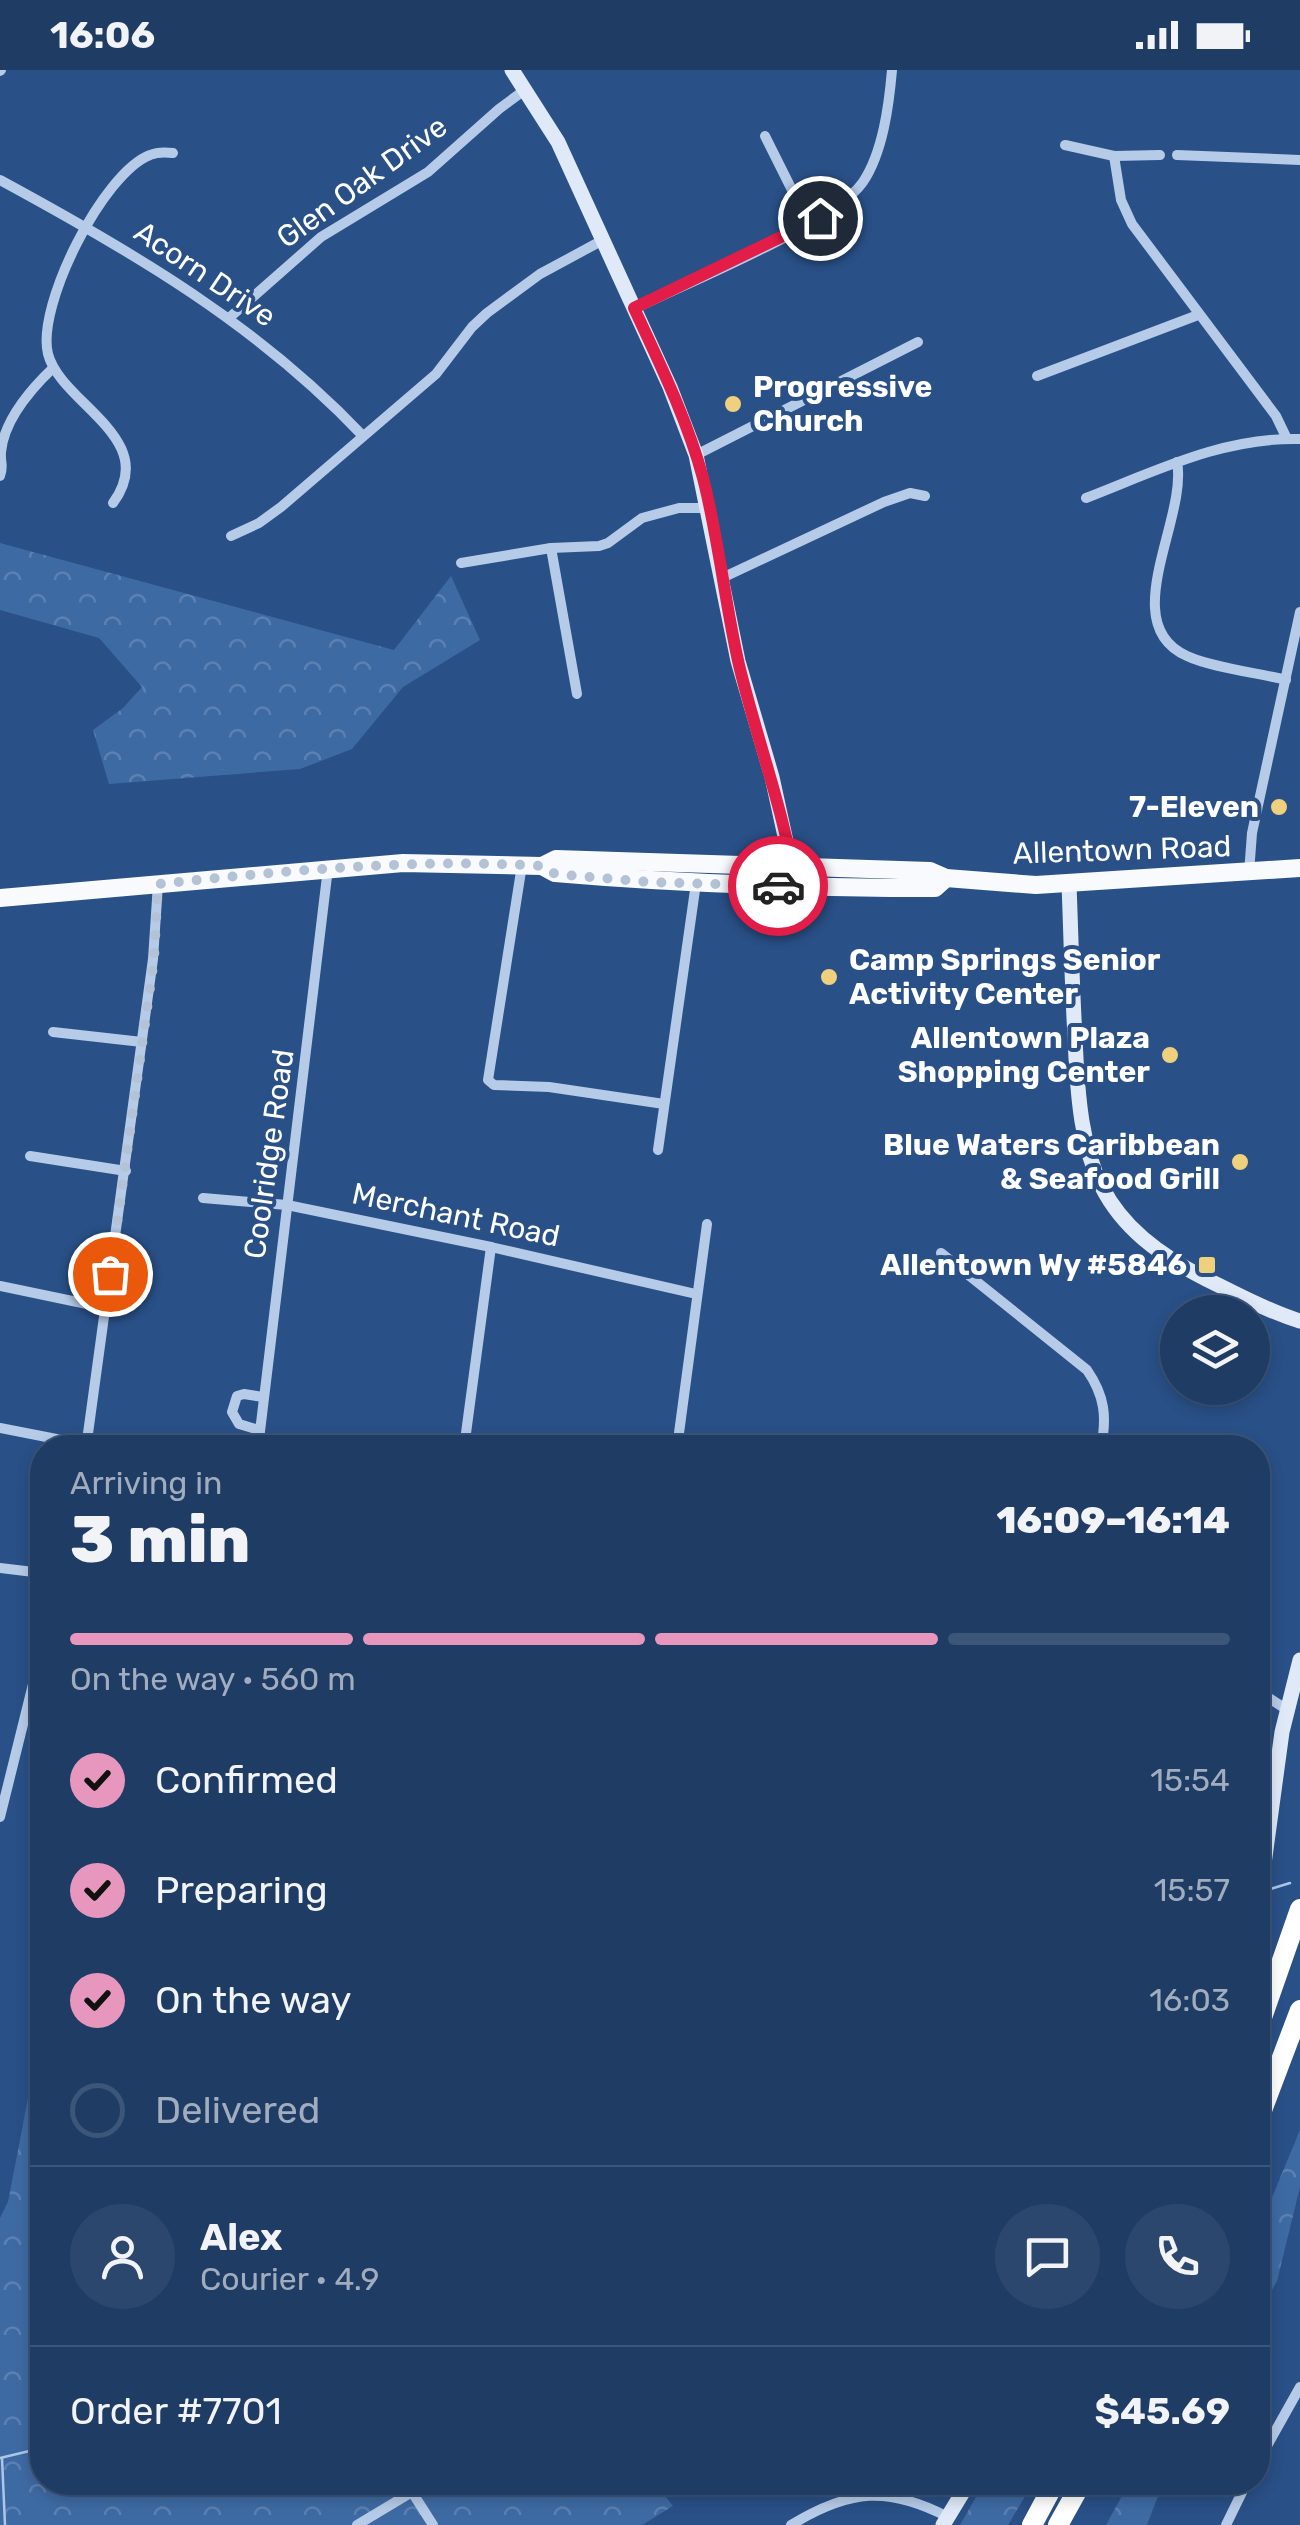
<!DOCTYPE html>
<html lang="en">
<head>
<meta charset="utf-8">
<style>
	:root { --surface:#1f3c65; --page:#2c476e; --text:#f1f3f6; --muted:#a1adbf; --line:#3c5679; --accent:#e797bd }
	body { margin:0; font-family:Rubik,sans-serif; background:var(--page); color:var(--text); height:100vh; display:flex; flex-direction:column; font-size:38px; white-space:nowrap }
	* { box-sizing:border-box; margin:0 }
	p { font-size:32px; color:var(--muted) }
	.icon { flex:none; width:55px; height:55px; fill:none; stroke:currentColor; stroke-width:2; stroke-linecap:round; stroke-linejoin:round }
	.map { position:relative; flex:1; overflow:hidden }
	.side { position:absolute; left:30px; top:1365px; width:1240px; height:1060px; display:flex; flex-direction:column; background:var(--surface); border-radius:40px; box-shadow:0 5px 15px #0003,0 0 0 2px var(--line) }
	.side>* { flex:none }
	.buttons { position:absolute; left:1160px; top:1225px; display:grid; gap:20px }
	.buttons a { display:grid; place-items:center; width:110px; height:110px; border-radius:50%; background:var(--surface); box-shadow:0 5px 15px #0003,0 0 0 2px var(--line); font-size:50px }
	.pin { position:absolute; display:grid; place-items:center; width:85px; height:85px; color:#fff; margin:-42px; border:5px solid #fff; border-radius:50%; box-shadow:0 2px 10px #0007 }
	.courier { position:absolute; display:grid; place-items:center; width:100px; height:100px; margin:-50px; border:8px solid #e11d48; border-radius:50%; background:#fff; color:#222; box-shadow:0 2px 12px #0007 }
	.headline em { font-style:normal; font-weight:800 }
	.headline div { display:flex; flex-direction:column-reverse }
	.headline { display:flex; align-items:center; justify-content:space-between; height:170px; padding:0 40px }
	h1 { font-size:65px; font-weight:800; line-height:75px }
	.bar { display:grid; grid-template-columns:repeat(4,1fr); gap:15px 10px; align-content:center; height:120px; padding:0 40px }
	.bar i { height:12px; border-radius:8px; background:var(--line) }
	.bar .selected { background:var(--accent) }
	.bar p { grid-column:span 4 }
	.line { display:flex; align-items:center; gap:25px; padding:0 40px; border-top:2px solid var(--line) }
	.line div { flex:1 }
	.round { display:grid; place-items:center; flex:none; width:105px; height:105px; border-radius:52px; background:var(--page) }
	ol { padding:0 40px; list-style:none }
	li { display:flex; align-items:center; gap:30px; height:110px }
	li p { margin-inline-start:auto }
	li .icon { padding:10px; border-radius:50%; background:var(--accent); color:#111; stroke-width:4 }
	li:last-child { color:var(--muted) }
	li i { width:55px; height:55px; border:5px solid var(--line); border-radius:50% }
	.status { display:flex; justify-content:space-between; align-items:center; height:70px; padding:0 50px; background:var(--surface); direction:ltr }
	.status svg { height:28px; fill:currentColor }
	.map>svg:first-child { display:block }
	.forest { fill:url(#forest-crowns) }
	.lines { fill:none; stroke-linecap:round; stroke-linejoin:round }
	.stream { stroke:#abc6e8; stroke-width:2.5 }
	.street { stroke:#b6cbe8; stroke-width:10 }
	.secondary { stroke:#dfe9f7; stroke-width:15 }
	.primary { stroke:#f8fafe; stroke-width:18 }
	.highway { stroke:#fff; stroke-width:20 }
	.done { stroke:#b4c2d5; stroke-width:10; stroke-dasharray:0 18 }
	.route { stroke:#e11d48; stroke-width:12 }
	.poi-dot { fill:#efd07d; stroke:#295087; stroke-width:4 }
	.labels { text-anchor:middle; stroke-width:8; stroke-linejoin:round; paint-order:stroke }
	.street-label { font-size:30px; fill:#fff; stroke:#295087 }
	.poi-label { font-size:30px; font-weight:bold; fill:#fff; stroke:#295087; text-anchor:end }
</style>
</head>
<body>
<div class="status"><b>16:06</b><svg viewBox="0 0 49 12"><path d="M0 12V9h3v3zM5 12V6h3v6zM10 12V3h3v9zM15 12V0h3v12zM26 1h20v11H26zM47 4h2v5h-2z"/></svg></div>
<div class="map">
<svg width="1300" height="2455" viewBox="0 0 1300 2455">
	<defs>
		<pattern id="forest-crowns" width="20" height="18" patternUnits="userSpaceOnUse" patternTransform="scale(2.5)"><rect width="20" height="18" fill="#3e6aa3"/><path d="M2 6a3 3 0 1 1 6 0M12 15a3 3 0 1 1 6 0" fill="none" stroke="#5b80b1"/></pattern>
	</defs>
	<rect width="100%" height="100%" fill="#295087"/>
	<g class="forest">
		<polygon points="0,473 394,580 451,506 480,570 403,617 352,679 300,699 109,714 93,660 123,638 142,617 99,568 0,540"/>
		<polygon points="42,1955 42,2412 654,2412 673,2436 642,2455 0,2455 0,2148 8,2132"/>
		<polygon points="1300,2060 1300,2117 1277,2211 1258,2245 1258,2161"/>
		<polygon points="984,2413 984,2412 1033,2413 1008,2455 960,2455"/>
		<polygon points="1129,2413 1163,2413 1147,2455 1106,2455"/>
	</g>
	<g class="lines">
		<g class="stream">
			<polyline points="1267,1820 1290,1813"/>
			<polyline points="0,2388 42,2378"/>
			<polyline points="2,2388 5,2455"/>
		</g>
		<g class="street">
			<polyline points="0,1 1,0"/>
			<polyline points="765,66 809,154"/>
			<polyline points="1065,75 1114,86 1160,85"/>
			<polyline points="1177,85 1300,90"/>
			<polyline points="1114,86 1121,130 1132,154 1276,346 1287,369"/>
			<path d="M0 110C133 182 258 255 363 366"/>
			<path d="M634 239C686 213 834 154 863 112 883 82 889 35 892 0"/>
			<polyline points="229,248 321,167 428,102 499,39 526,19"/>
			<polyline points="1037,306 1198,245"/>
			<polyline points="696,385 918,272"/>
			<path d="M1177 392C1188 449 1115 554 1187 586 1210 597 1258 603 1286 610"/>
			<path d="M0 406C4 396 0 392 1 382 4 350 31 319 53 298"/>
			<path d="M1086 428C1156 401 1223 367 1300 369"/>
			<path d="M113 433C161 368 61 334 48 284 36 236 103 103 150 85 157 82 165 82 173 83"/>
			<polyline points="231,466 259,453 281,437 436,304 472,257 487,243 540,204 603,170"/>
			<polyline points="551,478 577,624"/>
			<polyline points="461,493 551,478 599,476 608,473 642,448 679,438 709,438"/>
			<polyline points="722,508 884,432 910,423 925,426"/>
			<polyline points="522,795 488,1010 494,1015 549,1017 664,1034"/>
			<polyline points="1249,803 1252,763 1300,542"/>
			<polyline points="53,962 142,972"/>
			<polyline points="658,1080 696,813"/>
			<polyline points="30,1086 126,1101"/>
			<polyline points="203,1128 287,1135 491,1177 696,1224"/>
			<path d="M941 1183 1087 1300C1105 1326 1107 1347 1101 1378"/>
			<polyline points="0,1216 106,1238"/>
			<polyline points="0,1358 87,1375"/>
			<polyline points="259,1360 239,1354 232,1342 237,1326 244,1324 263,1327"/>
			<polyline points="86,1378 153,889 158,814"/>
			<polyline points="258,1378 328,798"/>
			<polyline points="464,1378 491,1177"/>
			<polyline points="677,1378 707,1154"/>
			<polyline points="0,1498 42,1503"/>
			<polyline points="1258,1621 1286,1639"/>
			<polyline points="0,1747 42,1578"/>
			<polyline points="1258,2392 1300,2317"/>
			<polyline points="357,2455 412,2422 433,2455"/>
			<path d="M791 2455C850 2419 888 2416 948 2447"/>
			<polyline points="1226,2455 1247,2412"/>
		</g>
		<g class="secondary">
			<polyline points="512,0 558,72 670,317 696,385 738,591 772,707 796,817"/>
			<path d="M1069 814C1071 865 1072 916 1075 967 1080 1095 1094 1155 1216 1214 1243 1227 1270 1242 1300 1251"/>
			<polyline points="1258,1838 1282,1662 1300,1590"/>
			<polyline points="943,2455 969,2412"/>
		</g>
		<g class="primary">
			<polyline points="542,796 556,789 930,801 946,808 1036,815 1300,798"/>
			<path d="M0 828 403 793 542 796 555 803C682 814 808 818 935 818L946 808"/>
		</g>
		<g class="highway">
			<polyline points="1258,1959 1300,1839"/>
			<polyline points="1258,2051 1300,1940"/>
			<polyline points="1032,2455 1055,2412"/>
			<polyline points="1058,2455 1082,2412"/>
		</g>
	</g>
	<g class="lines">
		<path class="done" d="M110 1204 154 889 158 814C286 801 413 788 542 796L555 804 648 812 778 816"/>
		<path class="route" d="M778 816 796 817C784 741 757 670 739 595 725 534 719 470 703 408 687 349 660 294 634 238L820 148"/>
	</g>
	<g class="poi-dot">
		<circle cx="733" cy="334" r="10"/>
		<circle cx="1279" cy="737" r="10"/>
		<circle cx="829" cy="907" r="10"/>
		<circle cx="1170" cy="985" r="10"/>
		<circle cx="1240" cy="1092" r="10"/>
		<rect x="1197" y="1185" width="20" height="20" rx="5"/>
	</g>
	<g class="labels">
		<g class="street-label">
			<text transform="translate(362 112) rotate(-36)" y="10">Glen Oak Drive</text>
			<text transform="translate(205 204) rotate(34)" y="10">Acorn Drive</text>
			<text transform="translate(1122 780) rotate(-2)" y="10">Allentown Road</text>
			<text transform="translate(269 1084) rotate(-82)" y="10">Coolridge Road</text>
			<text transform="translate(456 1145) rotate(12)" y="10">Merchant Road</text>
		</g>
		<g class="poi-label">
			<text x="753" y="327" text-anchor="start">Progressive<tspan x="753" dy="34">Church</tspan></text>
			<text x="1259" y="747">7-Eleven</text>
			<text x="849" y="900" text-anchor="start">Camp Springs Senior<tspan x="849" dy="34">Activity Center</tspan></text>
			<text x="1150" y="978">Allentown Plaza<tspan x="1150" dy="34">Shopping Center</tspan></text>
			<text x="1220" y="1085">Blue Waters Caribbean<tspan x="1220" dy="34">&amp; Seafood Grill</tspan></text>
			<text x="1187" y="1205">Allentown Wy #5846</text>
		</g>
	</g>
</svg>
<div class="buttons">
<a><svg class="icon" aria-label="layers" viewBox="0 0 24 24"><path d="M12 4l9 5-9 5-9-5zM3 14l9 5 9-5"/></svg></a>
</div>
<div class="pin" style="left:110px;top:1204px;background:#ea580c"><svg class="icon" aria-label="bag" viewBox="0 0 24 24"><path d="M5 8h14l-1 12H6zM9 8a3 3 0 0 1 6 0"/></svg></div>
<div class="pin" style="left:820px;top:148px;background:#1f2937"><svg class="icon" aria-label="home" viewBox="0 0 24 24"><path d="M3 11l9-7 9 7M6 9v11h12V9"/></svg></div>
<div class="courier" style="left:778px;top:816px"><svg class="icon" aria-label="car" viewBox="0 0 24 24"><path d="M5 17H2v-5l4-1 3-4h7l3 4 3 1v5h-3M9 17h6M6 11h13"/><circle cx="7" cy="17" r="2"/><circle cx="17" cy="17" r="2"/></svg></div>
<section class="side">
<div class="headline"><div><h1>3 min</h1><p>Arriving in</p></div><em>16:09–16:14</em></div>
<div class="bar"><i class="selected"></i><i class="selected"></i><i class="selected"></i><i></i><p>On the way · 560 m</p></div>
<ol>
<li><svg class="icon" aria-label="check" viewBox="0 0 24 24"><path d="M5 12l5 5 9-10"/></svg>Confirmed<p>15:54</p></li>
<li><svg class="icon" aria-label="check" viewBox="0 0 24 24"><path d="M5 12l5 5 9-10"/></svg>Preparing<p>15:57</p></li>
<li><svg class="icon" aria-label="check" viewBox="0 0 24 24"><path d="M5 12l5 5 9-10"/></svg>On the way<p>16:03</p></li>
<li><i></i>Delivered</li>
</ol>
<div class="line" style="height:180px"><a class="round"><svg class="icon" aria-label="person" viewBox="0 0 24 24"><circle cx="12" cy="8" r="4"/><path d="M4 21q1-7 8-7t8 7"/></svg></a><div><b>Alex</b><p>Courier · 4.9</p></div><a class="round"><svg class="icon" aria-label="chat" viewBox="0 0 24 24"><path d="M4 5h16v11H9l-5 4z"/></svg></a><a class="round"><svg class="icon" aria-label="phone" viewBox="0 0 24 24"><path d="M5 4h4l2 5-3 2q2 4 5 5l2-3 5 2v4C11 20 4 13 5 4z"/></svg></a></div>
<div class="line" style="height:130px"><div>Order #7701</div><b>$45.69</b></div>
</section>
</div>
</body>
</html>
